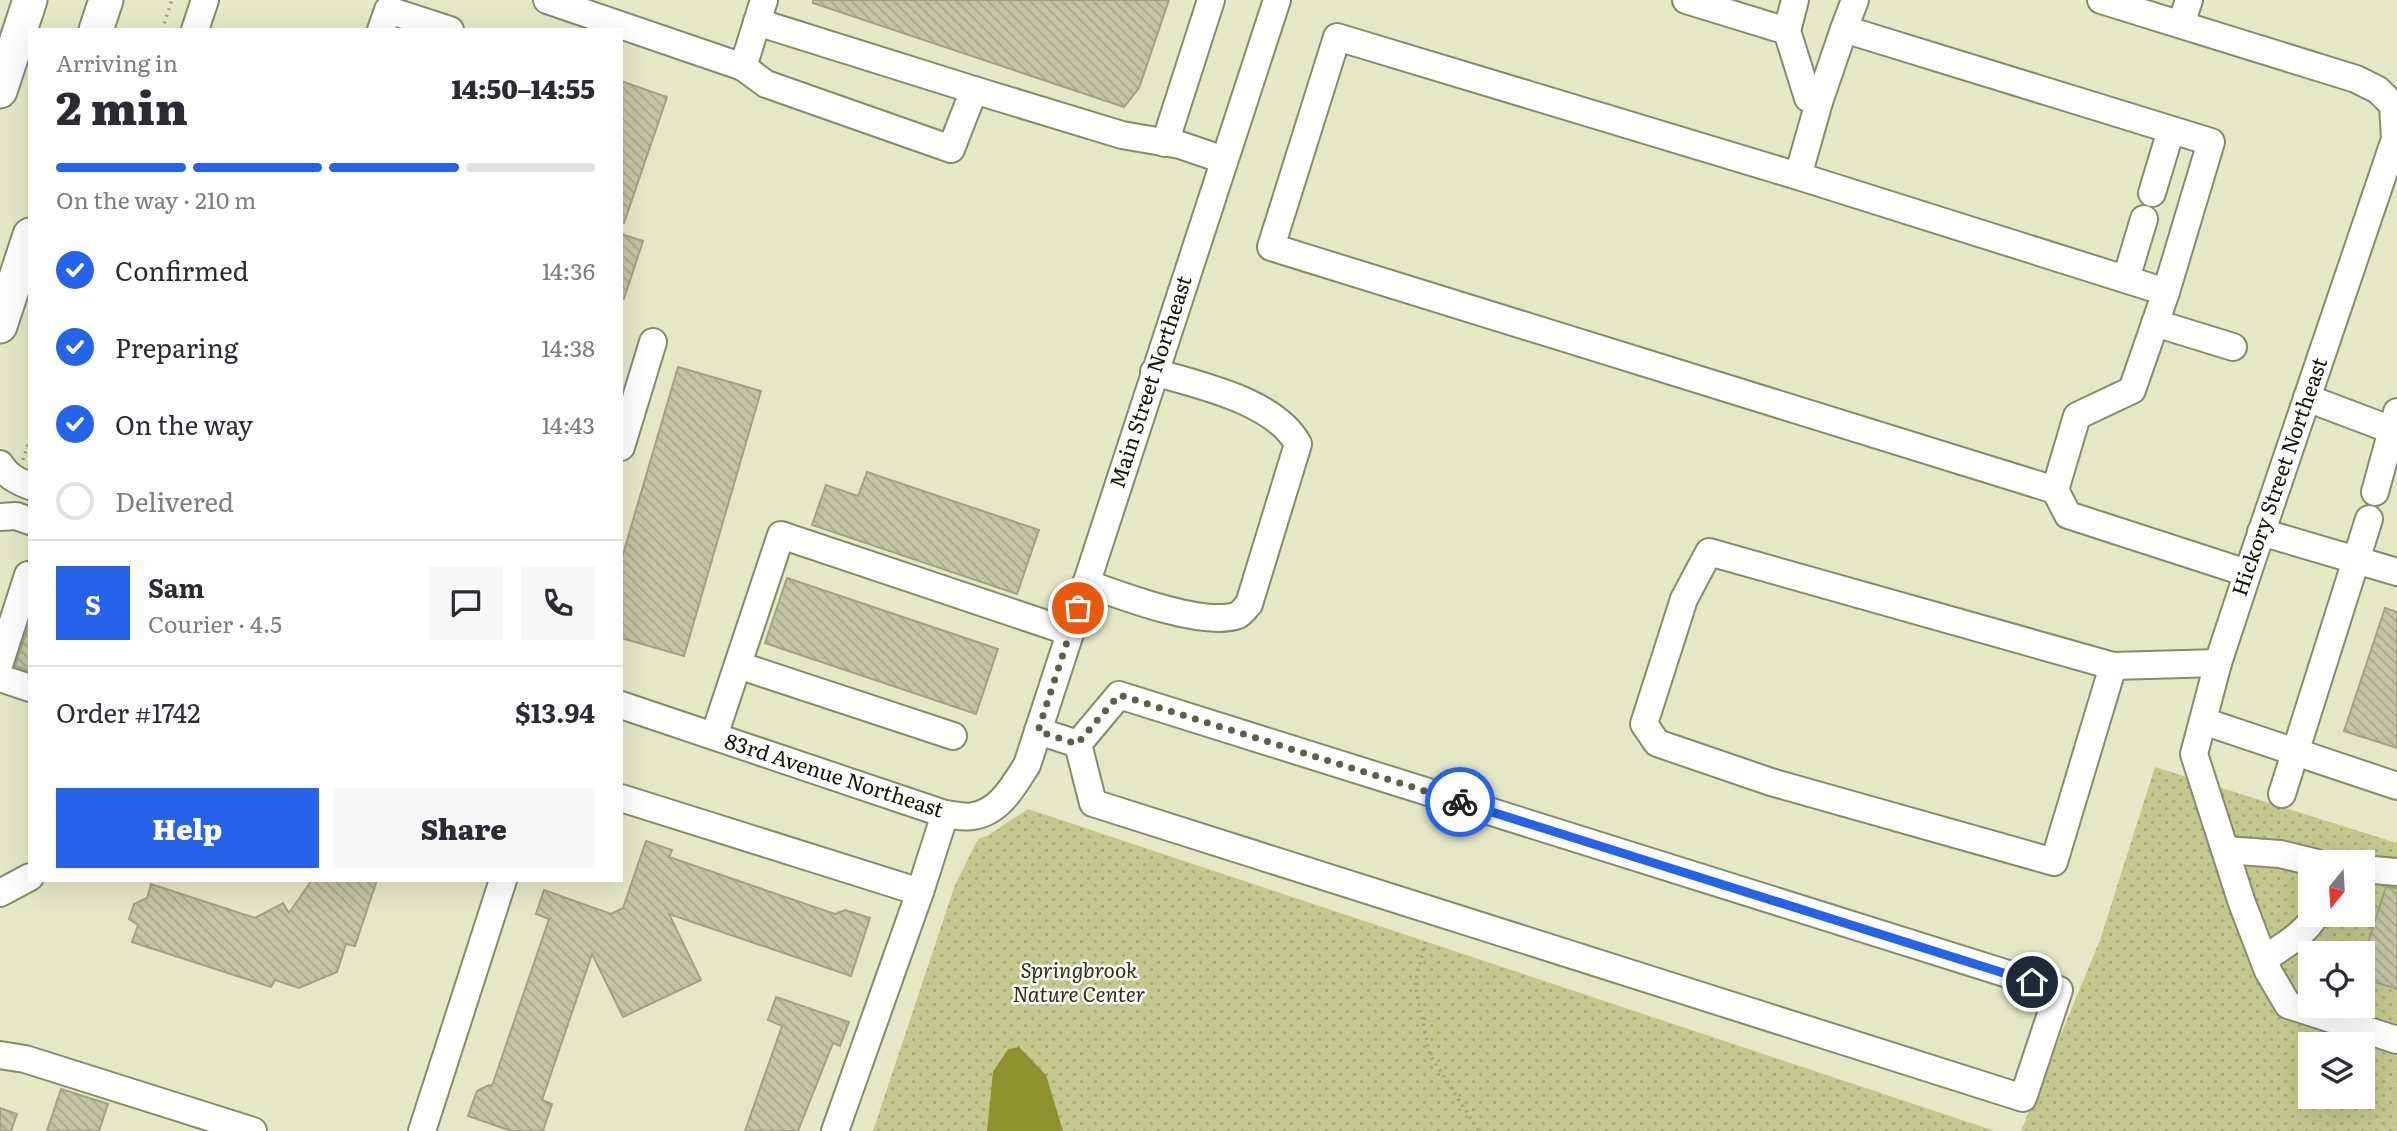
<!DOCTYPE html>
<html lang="en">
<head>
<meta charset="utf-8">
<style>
	:root { --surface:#fff; --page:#f7f7f7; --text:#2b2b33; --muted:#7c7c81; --line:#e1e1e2; --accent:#2563eb }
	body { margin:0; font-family:Literata,serif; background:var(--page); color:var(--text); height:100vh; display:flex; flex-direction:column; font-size:26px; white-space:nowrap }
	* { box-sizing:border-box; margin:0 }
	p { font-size:23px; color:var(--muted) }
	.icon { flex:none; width:38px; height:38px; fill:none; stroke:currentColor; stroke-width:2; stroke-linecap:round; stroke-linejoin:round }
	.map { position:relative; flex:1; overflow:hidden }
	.panel { position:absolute; left:28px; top:28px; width:595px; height:854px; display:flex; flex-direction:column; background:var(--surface); border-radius:0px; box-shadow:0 7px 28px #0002 }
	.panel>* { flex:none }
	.needle { width:46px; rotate:198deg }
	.fabs { position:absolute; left:2298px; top:850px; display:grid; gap:14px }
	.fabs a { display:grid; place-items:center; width:77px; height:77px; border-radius:0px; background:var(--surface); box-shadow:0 7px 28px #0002; font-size:35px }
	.pin { position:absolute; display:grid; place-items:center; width:60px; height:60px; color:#fff; margin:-30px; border:4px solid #fff; border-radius:50%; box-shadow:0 2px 7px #0007 }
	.courier { position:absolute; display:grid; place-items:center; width:70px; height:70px; margin:-35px; border:5px solid #2563eb; border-radius:50%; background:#fff; color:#222; box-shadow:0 2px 9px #0007 }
	.headline em { font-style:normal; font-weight:800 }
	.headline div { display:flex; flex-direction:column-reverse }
	.headline { display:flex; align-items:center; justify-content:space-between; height:119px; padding:0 28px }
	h1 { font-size:46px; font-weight:800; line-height:52px }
	.bar { display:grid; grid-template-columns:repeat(4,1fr); gap:10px 7px; align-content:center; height:84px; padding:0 28px }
	.bar i { height:9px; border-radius:5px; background:var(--line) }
	.bar .on { background:var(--accent) }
	.bar p { grid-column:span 4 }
	.line { display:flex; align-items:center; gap:18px; padding:0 28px; border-top:2px solid var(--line) }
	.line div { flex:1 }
	.round { display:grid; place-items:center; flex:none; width:74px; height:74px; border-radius:0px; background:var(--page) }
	ol { padding:0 28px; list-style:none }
	li { display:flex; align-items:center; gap:21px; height:77px }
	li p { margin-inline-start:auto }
	li .icon { padding:7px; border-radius:50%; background:var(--accent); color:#fff; stroke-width:4 }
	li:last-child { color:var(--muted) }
	li i { width:38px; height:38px; border:4px solid var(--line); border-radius:50% }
	.action { display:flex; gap:14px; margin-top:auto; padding:14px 28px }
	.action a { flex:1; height:80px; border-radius:0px; background:var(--accent); color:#fff; font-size:28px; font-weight:800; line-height:80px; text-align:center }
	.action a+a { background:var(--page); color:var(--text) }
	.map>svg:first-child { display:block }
	.park { fill:url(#park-dots); fill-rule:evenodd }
	.water { fill:#8e932f }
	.building { fill:url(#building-back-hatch); stroke:#a1a482; stroke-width:2 }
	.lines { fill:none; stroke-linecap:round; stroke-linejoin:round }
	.minor-casing { stroke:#888b6a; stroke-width:30 }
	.major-casing { stroke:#888b6a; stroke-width:37 }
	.path { stroke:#a1a387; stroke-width:3.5; stroke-dasharray:2 5; stroke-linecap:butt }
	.minor { stroke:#fff; stroke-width:26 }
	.major { stroke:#fff; stroke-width:33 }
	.done { stroke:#5d5f4a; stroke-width:7; stroke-dasharray:0 12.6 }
	.route { stroke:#2563eb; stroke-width:9 }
	.labels { text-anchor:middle; stroke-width:5; stroke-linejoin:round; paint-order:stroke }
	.street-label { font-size:21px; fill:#141508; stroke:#fff }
	.park-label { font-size:21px; font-style:italic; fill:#2e3005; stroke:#fff }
</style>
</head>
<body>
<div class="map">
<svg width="2397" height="1131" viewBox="0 0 2397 1131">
	<defs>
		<pattern id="park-dots" width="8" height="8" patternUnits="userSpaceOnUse" patternTransform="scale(1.75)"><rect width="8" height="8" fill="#c3c88c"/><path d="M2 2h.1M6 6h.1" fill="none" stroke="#a7ab77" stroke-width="1.8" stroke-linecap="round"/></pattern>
		<pattern id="building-back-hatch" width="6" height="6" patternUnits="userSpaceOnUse" patternTransform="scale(1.75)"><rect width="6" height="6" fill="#c2c5a3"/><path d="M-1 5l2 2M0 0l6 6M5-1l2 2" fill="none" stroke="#a6a88b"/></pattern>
	</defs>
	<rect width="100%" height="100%" fill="#e5e8c5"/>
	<g class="park">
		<path d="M2155 767 2397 843V1131H2021L2100 940ZM2310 863H2362V915H2310ZM2310 954H2362V1006H2310ZM2310 1045H2362V1097H2310Z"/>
		<polygon points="1028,809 1995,1131 873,1131 955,885 978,839 987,836"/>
	</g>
	<polygon class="water" points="1019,1047 1046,1075 1063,1131 987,1131 993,1072 1008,1049"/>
	<g class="building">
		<polygon points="813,0 1169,0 1139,88 1124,107 813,3"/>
		<polygon points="621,81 667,97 624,223 621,223"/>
		<polygon points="621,234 643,241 624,299 621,298"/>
		<polygon points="678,367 761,391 684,656 621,638 621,561"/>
		<polygon points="867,472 1039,530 1017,594 812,525 826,485 858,496"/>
		<polygon points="787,578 998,649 976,714 765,643"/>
		<polygon points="2385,608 2397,612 2397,748 2344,731"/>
		<polygon points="30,621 30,671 15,666"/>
		<polygon points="646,841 672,850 669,857 835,914 845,910 870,918 851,976 669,914 701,980 623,1017 592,954 542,1100 552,1104 543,1131 511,1131 468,1116 477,1091 489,1085 492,1086 549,919 536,914 544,890 611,914 623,908"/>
		<polygon points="312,880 377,880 355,946 346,944 337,972 299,988 275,980 271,987 132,942 138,925 129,919 134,904 147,898 151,884 255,918 283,903 289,913"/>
		<polygon points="2386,887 2397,888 2397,989 2362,978 2362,961"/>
		<polygon points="776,997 849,1022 840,1046 833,1043 798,1131 745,1131 782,1026 768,1020"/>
		<polygon points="61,1089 108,1104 99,1131 47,1131"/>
		<polygon points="0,1108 17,1114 11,1131 0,1131"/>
	</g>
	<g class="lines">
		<g class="minor-casing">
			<g id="minor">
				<polyline points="547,0 743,67 766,84 951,149 974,90 1122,135 1180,145 1224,160"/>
				<polyline points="1686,0 1787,31"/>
				<polyline points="1795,0 1787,31 1808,98 1819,102"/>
				<polyline points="1855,0 1844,29 2211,142 2166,292 2132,390 2077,416 2055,490"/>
				<polyline points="2101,0 2356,79 2378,90 2393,105 2395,139 2250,566 2218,663 2194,754 2242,903 2268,971 2288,1005 2397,1040"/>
				<polyline points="757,22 974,90"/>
				<polyline points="2181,24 2189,0"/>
				<polyline points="195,30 205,0"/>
				<polyline points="381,30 388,10 450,30"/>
				<polyline points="743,67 764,0"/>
				<polyline points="1165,143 1211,0"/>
				<polyline points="1798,176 1819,102 1844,29"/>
				<polyline points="2152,193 2171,130"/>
				<polyline points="2126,279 2144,219"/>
				<polyline points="2166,292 1798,176 1337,37 1271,247 2055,490 2068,515 2247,573"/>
				<polyline points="2155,323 2233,347"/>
				<polyline points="2307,398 2397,432"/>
				<polyline points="621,447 653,342"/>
				<path d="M0 464C7 476 17 481 30 486"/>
				<polyline points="2375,492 2397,412"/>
				<polyline points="0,517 16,516 30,521"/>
				<polyline points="2261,532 2397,572"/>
				<path d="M1086 583C1119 595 1205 628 1238 615 1242 613 1246 607 1249 604L1298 444C1275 401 1199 385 1154 372"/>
				<polyline points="0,662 28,575 30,576"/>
				<polyline points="738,665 953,736"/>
				<polyline points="2113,666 1709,552 1684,599 1644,724 1657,743 1771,782 2054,862 2113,666 2218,663"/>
				<polyline points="0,678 30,688"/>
				<path d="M621 705 945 814C954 815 965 818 973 816 1000 812 1014 785 1027 765L1277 0"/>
				<polyline points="2203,721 2397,786"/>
				<polyline points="1038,731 1078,744 1093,803 2023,1098 2059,990 1119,695 1078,744"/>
				<polyline points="714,736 781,535 1070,632"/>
				<polyline points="2282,794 2369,519"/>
				<polyline points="621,798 920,892"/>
				<polyline points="2225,850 2280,854 2317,863"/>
				<polyline points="2362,869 2397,872"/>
				<polyline points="0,893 30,877"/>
				<path d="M2264 959C2283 946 2304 935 2316 915"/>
				<polyline points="0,1055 25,1059 253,1131"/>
				<polyline points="422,1131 503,880"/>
				<polyline points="835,1131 920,892 945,814"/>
			</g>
		</g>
		<g class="major-casing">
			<g id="major">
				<polyline points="96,30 106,0"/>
				<polyline points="0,91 30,0"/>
				<polyline points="0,326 30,235"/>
			</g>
		</g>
		<g class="path">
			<polyline points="162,30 172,0"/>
			<polyline points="23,460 30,438"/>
			<polyline points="1425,942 1415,985 1430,1055 1479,1131"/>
		</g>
		<use href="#minor" class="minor"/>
		<use href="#major" class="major"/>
	</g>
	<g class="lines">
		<polyline class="done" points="1078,608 1038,731 1077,744 1119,695 1460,802"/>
		<polyline class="route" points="1460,802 2032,982"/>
	</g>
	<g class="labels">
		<g class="street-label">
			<text transform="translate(1151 382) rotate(-72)" y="7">Main Street Northeast</text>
			<text transform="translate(2280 477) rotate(-71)" y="7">Hickory Street Northeast</text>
			<text transform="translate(834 776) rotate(18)" y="7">83rd Avenue Northeast</text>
		</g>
		<g class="park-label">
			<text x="1079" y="978">Springbrook<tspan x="1079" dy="24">Nature Center</tspan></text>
		</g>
	</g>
</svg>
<div class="fabs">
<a><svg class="needle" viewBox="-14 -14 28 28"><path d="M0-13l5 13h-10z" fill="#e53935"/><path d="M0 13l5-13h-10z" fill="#7c7c81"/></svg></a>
<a><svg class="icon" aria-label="locate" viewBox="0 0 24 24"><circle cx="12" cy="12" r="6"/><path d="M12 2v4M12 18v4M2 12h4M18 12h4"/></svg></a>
<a><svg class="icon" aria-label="layers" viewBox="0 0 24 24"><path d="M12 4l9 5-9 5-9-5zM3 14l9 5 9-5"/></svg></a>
</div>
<div class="pin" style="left:1078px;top:608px;background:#ea580c"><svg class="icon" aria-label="bag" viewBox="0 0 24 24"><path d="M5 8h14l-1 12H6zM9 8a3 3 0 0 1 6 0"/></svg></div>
<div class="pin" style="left:2032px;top:982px;background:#1f2937"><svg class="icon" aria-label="home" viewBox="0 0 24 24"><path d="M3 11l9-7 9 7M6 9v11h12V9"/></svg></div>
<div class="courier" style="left:1460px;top:802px"><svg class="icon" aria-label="bike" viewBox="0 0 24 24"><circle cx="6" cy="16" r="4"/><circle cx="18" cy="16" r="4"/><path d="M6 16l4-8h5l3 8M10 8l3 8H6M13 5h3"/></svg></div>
<section class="panel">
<div class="headline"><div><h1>2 min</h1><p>Arriving in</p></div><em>14:50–14:55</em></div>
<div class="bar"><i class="on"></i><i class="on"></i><i class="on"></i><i></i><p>On the way · 210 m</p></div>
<ol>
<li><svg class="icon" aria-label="check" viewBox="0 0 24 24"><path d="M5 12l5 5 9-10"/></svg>Confirmed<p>14:36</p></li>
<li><svg class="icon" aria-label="check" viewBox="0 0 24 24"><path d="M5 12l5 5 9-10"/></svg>Preparing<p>14:38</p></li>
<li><svg class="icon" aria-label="check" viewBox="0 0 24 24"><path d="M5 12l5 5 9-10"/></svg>On the way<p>14:43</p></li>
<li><i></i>Delivered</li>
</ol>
<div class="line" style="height:126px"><b class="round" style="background:var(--accent);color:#fff">S</b><div><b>Sam</b><p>Courier · 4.5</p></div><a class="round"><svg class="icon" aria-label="chat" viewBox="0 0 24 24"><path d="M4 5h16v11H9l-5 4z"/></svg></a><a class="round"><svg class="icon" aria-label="phone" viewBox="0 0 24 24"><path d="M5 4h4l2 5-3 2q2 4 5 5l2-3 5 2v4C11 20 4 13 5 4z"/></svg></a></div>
<div class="line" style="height:91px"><div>Order #1742</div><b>$13.94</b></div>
<div class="action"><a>Help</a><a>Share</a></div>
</section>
</div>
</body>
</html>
